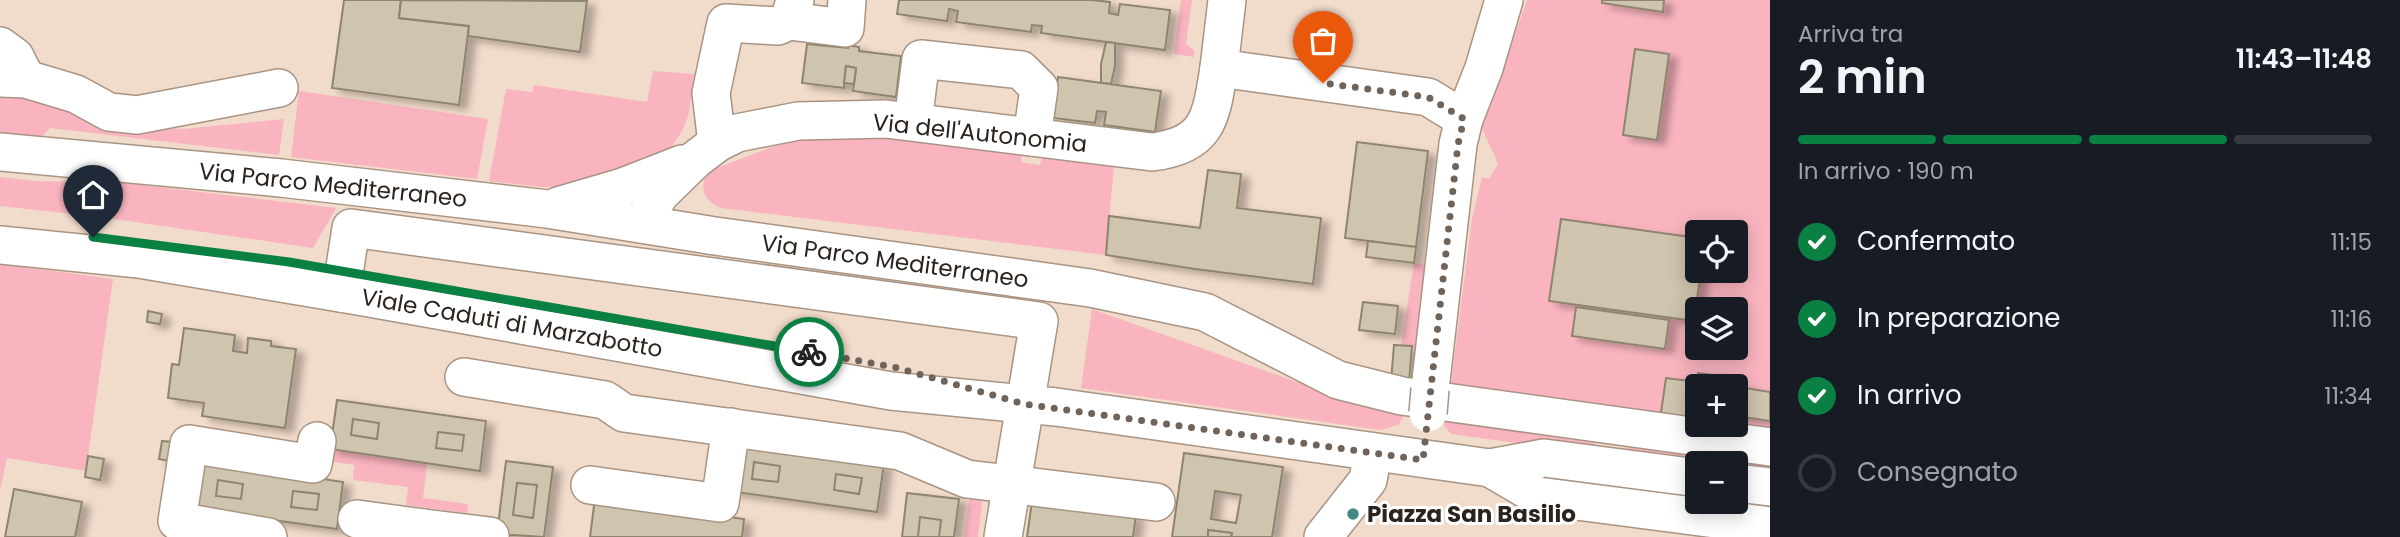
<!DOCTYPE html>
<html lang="it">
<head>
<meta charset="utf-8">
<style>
	:root { --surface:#171b24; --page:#20242c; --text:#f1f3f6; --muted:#9ea1a6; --line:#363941; --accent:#0b8043 }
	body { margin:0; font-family:Poppins,sans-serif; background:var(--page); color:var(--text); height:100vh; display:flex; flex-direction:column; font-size:26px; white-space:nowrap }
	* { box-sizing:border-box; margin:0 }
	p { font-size:23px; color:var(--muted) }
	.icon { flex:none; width:38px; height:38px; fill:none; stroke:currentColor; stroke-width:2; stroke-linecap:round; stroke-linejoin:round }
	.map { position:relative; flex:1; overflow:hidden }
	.panel { display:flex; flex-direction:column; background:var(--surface); width:630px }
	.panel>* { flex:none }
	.controls { position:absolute; left:1685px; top:220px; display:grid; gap:14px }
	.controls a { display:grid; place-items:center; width:63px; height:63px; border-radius:7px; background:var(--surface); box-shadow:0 4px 18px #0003; font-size:35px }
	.pin { position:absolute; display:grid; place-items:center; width:60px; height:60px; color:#fff; margin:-72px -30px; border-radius:50% 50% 50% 0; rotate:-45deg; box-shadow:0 0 7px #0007 }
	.pin .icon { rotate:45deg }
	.courier { position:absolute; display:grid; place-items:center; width:70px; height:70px; margin:-35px; border:5px solid #0b8043; border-radius:50%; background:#fff; color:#222; box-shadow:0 2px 9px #0007 }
	.headline em { font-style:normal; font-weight:600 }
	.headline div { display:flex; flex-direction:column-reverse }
	.headline { display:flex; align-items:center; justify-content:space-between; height:119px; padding:0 28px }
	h1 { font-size:46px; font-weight:600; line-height:52px }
	.bar { display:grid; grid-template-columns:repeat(4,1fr); gap:10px 7px; align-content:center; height:84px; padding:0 28px }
	.bar i { height:9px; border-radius:5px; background:var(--line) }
	.bar .active { background:var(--accent) }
	.bar p { grid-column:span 4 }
	ol { padding:0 28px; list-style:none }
	li { display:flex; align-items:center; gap:21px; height:77px }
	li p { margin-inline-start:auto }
	li .icon { padding:7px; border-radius:50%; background:var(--accent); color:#fff; stroke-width:4 }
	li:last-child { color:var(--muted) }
	li i { width:38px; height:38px; border:4px solid var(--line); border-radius:50% }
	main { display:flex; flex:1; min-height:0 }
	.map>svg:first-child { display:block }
	.green { fill:#f9b4bf; fill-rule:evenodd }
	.building { fill:#cfc4ad; stroke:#8f846f; stroke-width:2; fill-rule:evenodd; filter:url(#shadow) }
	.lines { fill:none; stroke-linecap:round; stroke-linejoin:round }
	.minor-casing { stroke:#a99484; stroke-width:40 }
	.minor { stroke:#fff; stroke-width:37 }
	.minor-bridge-casing { stroke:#a99484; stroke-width:40; stroke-linecap:butt }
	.minor-bridge { stroke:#fff; stroke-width:37 }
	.done { stroke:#70635a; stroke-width:7; stroke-dasharray:0 12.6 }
	.route { stroke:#0b8043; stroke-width:9 }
	.poi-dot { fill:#428984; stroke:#fff; stroke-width:2.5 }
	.labels { text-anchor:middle; stroke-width:6; stroke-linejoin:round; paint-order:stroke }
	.street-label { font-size:23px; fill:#2b231d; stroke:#fff }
	.poi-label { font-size:23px; font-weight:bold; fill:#2b231d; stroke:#fff; text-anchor:start }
</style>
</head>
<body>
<main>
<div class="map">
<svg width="1770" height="537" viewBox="0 0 1770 537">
	<defs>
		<filter id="shadow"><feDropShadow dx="8" dy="4.5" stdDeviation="3.5" flood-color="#0004"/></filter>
	</defs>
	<rect width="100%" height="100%" fill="#f1dbca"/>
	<g class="green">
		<polygon points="1181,0 1192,0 1186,44 1194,50 1194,57 1174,54"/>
		<path d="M1527 0H1770V436L1450 391 1472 219 1482 177 1489 179 1498 164 1482 128ZM1698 233H1736V271H1698ZM1698 310H1736V348H1698ZM1698 387H1736V425H1698Z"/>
		<polygon points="653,71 694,74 689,113 683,129 673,145 657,158 577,186 542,187 489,181 506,89 532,92 534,85 647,102"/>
		<polygon points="299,91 488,119 477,179 291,157"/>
		<polygon points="11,93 126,126 184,129 284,119 279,155 50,128 39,140 0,133 0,95"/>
		<path d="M893 135 1023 151 1021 162 1040 165 1043 154 1114 165 1106 255 721 208C703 201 697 185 711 170L783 143 804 139Z"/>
		<polygon points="0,177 36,181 125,183 336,208 313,248 101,217 0,206"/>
		<polygon points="1414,263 1425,265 1415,347 1401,345"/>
		<polygon points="0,264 113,279 86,471 7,458 0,491"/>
		<polygon points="1092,309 1353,402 1408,410 1398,425 1381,430 1081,388"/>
		<polygon points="1443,415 1593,437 1596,454 1451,434 1444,425"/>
		<polygon points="1632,441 1770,460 1770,477 1736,473 1736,464 1698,464 1623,458"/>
		<polygon points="330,449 427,463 423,498 468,504 467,513 406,505 408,487 353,480 354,465 329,461"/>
		<polygon points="970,495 983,496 978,537 964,537"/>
	</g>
	<g class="building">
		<polygon points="344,0 401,0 399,18 469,26 459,105 332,88"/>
		<polygon points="401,0 587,1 580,52 468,36 469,26 399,18"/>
		<polygon points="899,0 1091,0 1110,2 1109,13 1118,15 1120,4 1170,10 1165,50 1041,33 1042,26 1032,25 1031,32 956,22 958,11 949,9 947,21 897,14"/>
		<polygon points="1602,0 1664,0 1663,12 1602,3"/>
		<polygon points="1106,42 1115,43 1115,66 1111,84 1101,83 1101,64"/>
		<polygon points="807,44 848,48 848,45 859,47 859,51 901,56 896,97 853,91 856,68 846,66 844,88 802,83"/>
		<polygon points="1635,49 1669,54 1657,140 1623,135"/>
		<polygon points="846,66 856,68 854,84 844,83"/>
		<polygon points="1058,77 1161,91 1155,132 1104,125 1106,112 1097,111 1095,123 1053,118"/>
		<polygon points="1357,142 1428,151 1416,247 1345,238"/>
		<polygon points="1208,170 1241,174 1237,208 1321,218 1313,284 1195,269 1106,255 1109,216 1200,228"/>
		<polygon points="1561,219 1698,238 1698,271 1701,271 1694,321 1549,301"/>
		<polygon points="1368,241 1416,247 1414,263 1366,257"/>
		<polygon points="1363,302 1398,306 1395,334 1359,330"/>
		<polygon points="1576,307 1669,320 1665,349 1572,336"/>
		<polygon points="148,311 162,314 160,324 147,322"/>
		<polygon points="184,328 235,335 233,351 247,353 248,338 271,341 271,346 296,349 285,428 202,416 204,403 168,398 172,364 179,365"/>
		<polygon points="1394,345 1412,346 1409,382 1391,381"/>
		<polygon points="1698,373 1728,377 1727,385 1770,392 1770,421 1736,416 1736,387 1698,387 1698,404 1694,403 1691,423 1660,419 1666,378 1697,382"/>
		<polygon points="337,400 486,421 480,471 330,449"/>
		<polygon points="353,419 379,423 377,439 351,435"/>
		<polygon points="438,432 464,435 462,451 436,448"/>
		<polygon points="162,441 172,442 169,461 159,459"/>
		<polygon points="736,444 884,464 877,512 729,491"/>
		<path d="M1184 453 1283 467 1272 537H1231L1232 533 1208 530V537H1172ZM1215 491 1241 495 1236 523 1211 519Z"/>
		<polygon points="88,456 104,459 100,480 85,477"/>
		<polygon points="195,460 343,482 337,529 188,508"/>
		<polygon points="506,461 553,467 544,537 497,534"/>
		<polygon points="754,462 780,466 778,482 752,479"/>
		<polygon points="836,474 862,478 859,494 834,490"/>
		<polygon points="218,480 243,484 241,499 216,496"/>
		<polygon points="517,483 537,485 533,518 513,515"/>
		<polygon points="14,489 82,502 75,537 5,537"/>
		<polygon points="293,491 319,494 317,510 291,507"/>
		<polygon points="907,493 959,499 954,537 902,537"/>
		<polygon points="595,498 744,519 742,537 590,537"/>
		<polygon points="1032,501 1136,515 1133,537 1027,537"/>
		<polygon points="920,517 941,520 939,537 918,537"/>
		<polygon points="1208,530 1232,533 1231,537 1208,537"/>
	</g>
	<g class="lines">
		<g class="minor-casing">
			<g id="minor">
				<polyline points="789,21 845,28 847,0"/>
				<polyline points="0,46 15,57 26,79"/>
				<polyline points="1219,68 1227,0"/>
				<polyline points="0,78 26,79 76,94 109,112 137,115 279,88"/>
				<polyline points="1464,119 1484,68 1504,0"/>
				<polyline points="913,122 921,59 1021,70 1039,88 1032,137"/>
				<polyline points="717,143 711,93 726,23 778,26 789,21 795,0"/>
				<polyline points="0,152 281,178 547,209 715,236 1090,288 1205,312 1338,380 1402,396 1770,447"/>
				<polyline points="558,206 623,187 682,164"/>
				<path d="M642 223 660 194 696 159 717 143 737 133 798 121 886 119 1152 152C1209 145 1211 117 1219 68L1428 97 1464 119 1458 144 1430 389"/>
				<polyline points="0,245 139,259 364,297 891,391 1056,407 1490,468 1544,458 1698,478"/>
				<polyline points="341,293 351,228 1039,321 1003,537"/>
				<polyline points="464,377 605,400 624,413 900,451 967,479 1156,502"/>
				<polyline points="1490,468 1538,496 1770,526"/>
				<polyline points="1736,483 1770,487"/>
				<polyline points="590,485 720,503 731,427"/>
				<polyline points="357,519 424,528 425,537"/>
				<polyline points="424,528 490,536"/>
				<polyline points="268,537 177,521 189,444 313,464 317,441"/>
				<polyline points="1323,537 1368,480 1373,452"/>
			</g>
		</g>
		<use href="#minor" class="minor"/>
		<g class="minor-bridge-casing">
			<polyline id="minor-bridge" points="1428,413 1430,389"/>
		</g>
		<use href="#minor-bridge" class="minor-bridge"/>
	</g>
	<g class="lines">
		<polyline class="done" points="809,352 894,367 1024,404 1423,460 1458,144 1464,119 1428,97 1323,83"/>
		<polyline class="route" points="93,237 289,262 809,352"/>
	</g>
	<circle class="poi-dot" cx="1353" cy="514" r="7"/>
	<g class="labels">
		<g class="street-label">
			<text transform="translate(980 133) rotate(6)" y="8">Via dell'Autonomia</text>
			<text transform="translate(333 185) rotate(6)" y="8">Via Parco Mediterraneo</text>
			<text transform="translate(895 261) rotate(8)" y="8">Via Parco Mediterraneo</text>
			<text transform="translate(512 323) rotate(10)" y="8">Viale Caduti di Marzabotto</text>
		</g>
		<g class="poi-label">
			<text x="1367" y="522">Piazza San Basilio</text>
		</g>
	</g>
</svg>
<div class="controls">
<a><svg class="icon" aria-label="locate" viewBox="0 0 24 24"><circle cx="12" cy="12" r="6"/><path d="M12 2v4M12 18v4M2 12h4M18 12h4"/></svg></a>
<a><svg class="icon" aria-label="layers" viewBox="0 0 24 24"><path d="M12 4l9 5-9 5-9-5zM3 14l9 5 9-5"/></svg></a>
<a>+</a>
<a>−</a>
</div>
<div class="pin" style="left:1323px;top:83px;background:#ea580c"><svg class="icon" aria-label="bag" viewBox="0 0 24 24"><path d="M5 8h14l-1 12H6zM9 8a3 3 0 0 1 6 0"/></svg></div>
<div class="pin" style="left:93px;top:237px;background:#1f2937"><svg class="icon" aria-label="home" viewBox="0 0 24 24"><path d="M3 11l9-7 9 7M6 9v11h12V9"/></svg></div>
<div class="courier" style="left:809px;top:352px"><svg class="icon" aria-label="bike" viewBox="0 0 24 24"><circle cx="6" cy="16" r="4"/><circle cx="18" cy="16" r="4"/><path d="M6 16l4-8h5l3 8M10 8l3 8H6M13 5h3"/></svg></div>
</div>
<section class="panel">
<div class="headline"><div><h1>2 min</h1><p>Arriva tra</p></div><em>11:43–11:48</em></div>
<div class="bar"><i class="active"></i><i class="active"></i><i class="active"></i><i></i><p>In arrivo · 190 m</p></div>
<ol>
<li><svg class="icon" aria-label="check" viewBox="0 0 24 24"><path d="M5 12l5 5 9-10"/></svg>Confermato<p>11:15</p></li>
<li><svg class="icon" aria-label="check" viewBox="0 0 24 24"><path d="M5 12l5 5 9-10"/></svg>In preparazione<p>11:16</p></li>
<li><svg class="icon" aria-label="check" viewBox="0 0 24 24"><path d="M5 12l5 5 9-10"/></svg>In arrivo<p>11:34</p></li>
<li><i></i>Consegnato</li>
</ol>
</section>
</main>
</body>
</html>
